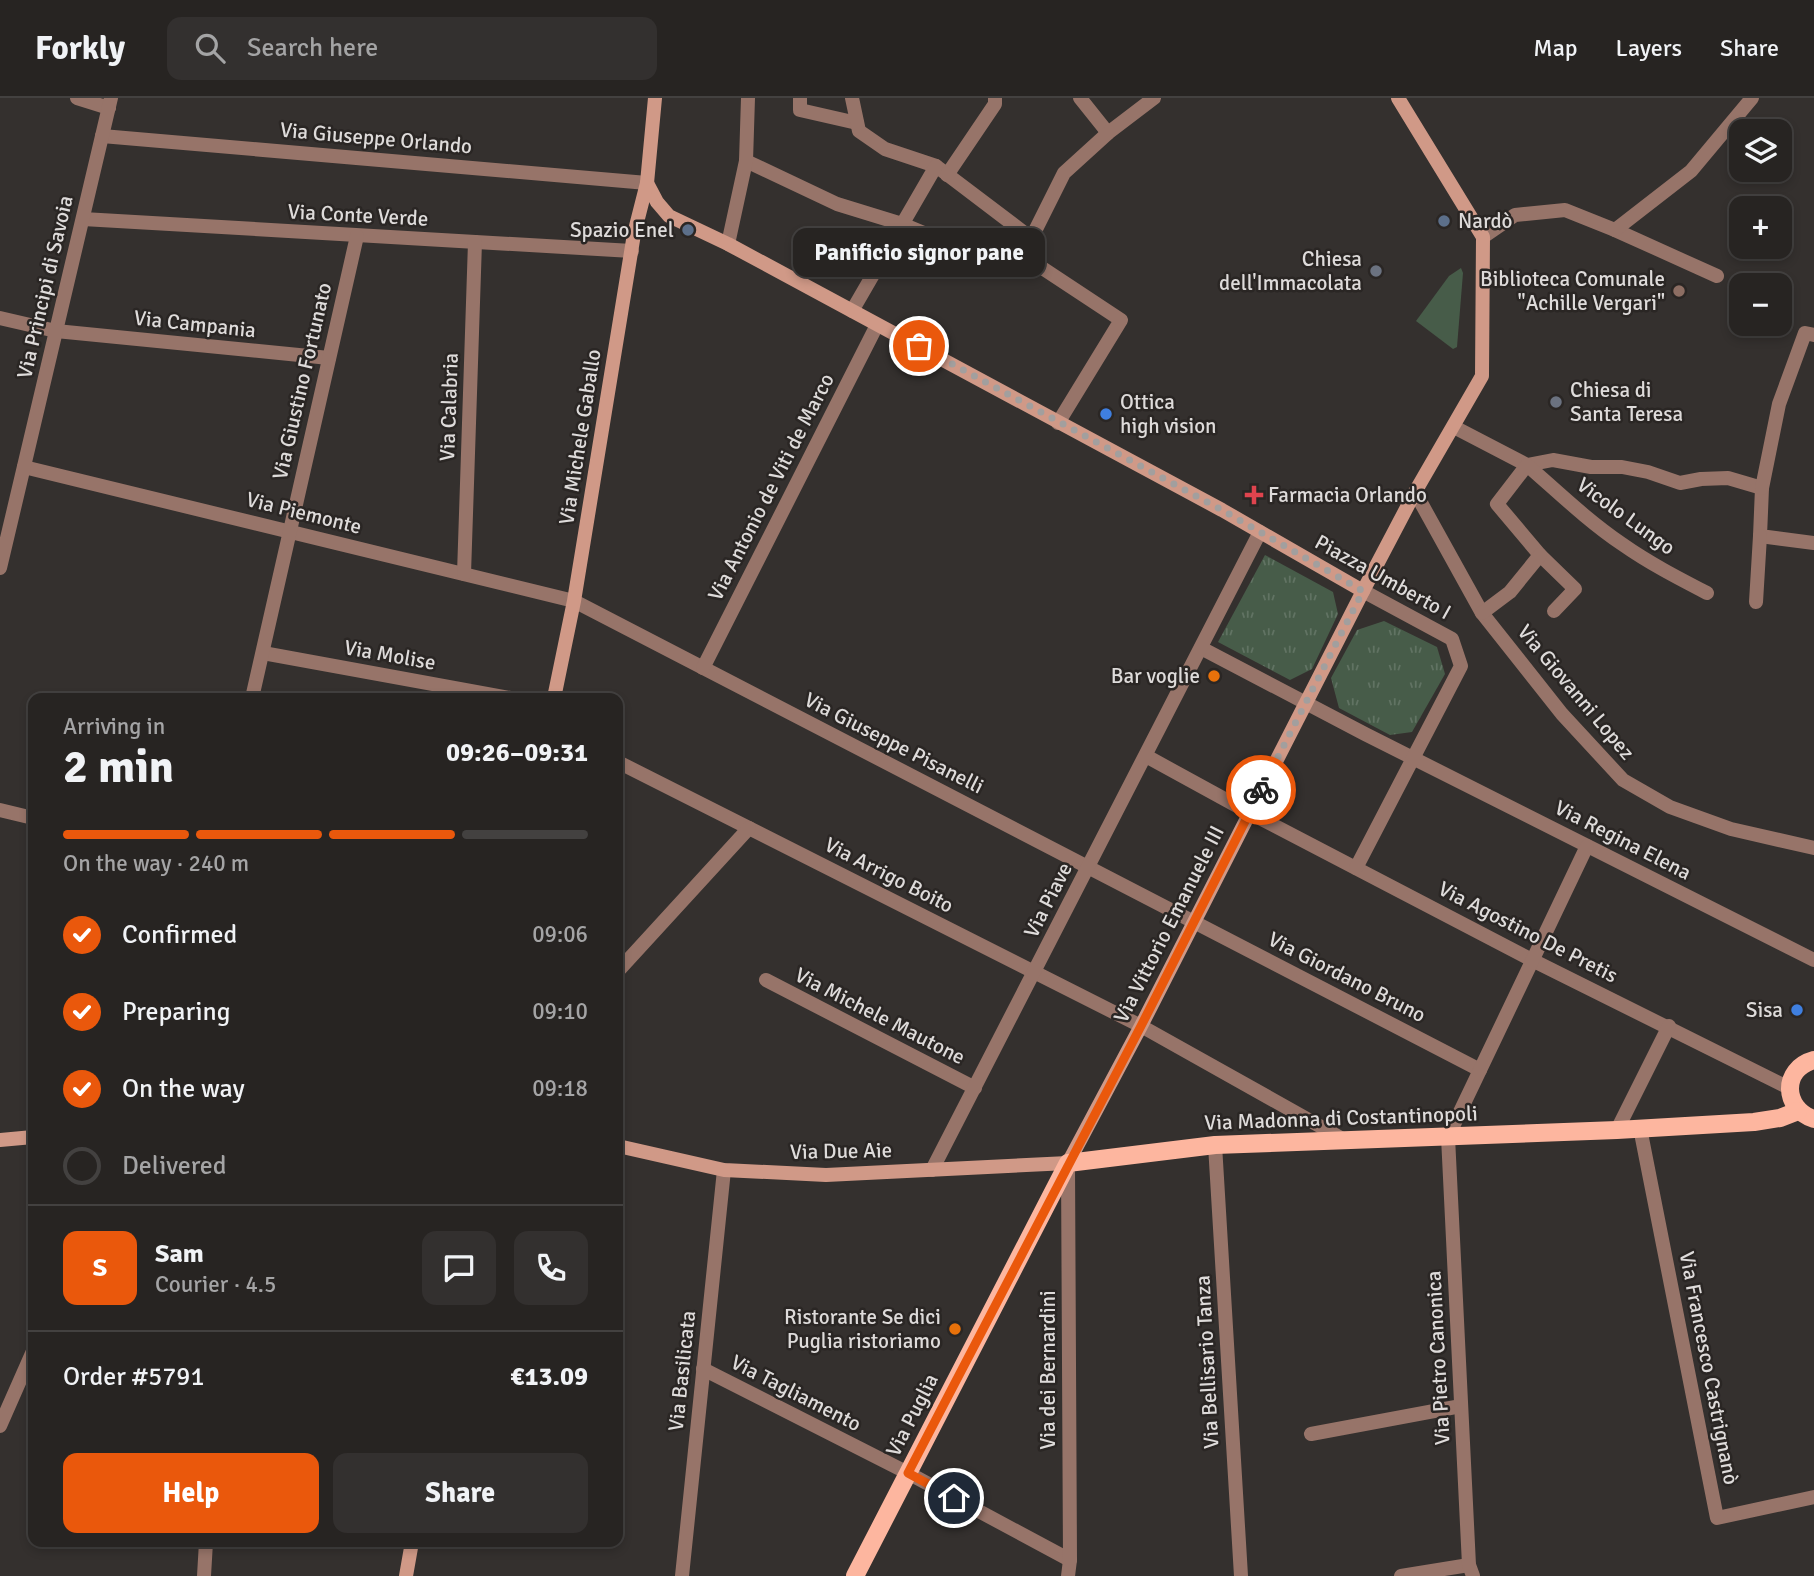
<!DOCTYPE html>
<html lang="en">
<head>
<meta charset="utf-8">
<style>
	:root { --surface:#272422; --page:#33302f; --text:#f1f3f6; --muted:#a4a4a5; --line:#434140; --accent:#ea580c }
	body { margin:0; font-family:Signika,sans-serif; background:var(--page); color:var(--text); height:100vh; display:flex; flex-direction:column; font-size:26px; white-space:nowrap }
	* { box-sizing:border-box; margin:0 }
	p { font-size:23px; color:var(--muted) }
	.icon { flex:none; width:38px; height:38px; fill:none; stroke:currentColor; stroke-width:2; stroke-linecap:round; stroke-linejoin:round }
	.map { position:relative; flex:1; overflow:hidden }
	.side { position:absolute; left:28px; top:595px; width:595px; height:854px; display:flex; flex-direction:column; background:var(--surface); border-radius:14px; box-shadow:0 4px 10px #0003,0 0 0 2px var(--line) }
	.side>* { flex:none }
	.buttons { position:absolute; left:1729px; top:21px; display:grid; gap:14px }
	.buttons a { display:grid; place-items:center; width:63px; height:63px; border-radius:14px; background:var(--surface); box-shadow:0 4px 10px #0003,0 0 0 2px var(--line); font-size:35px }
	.pin { position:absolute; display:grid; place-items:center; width:60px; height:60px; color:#fff; margin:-30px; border:4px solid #fff; border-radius:50%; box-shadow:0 2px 7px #0007 }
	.courier { position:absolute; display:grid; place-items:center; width:70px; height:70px; margin:-35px; border:5px solid #ea580c; border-radius:50%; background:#fff; color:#222; box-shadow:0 2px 9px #0007 }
	.bubble { position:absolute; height:49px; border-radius:14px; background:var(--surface); box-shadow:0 4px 10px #0003,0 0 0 2px var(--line); font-size:23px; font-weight:700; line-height:49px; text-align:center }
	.head em { font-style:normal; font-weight:700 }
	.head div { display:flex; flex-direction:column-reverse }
	.head { display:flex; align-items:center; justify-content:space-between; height:119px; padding:0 35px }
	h1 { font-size:46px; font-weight:700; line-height:52px }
	.bar { display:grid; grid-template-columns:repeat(4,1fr); gap:10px 7px; align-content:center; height:84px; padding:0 35px }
	.bar i { height:9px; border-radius:5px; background:var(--line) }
	.bar .current { background:var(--accent) }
	.bar p { grid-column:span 4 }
	.line { display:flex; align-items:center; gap:18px; padding:0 35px; border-top:2px solid var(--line) }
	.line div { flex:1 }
	.round { display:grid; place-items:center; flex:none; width:74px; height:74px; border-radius:14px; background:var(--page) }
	ol { padding:0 35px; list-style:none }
	li { display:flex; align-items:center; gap:21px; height:77px }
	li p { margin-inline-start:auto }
	li .icon { padding:7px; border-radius:50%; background:var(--accent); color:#fff; stroke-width:4 }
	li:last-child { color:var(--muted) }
	li i { width:38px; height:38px; border:4px solid var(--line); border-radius:50% }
	.button { display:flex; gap:14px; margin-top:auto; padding:14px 35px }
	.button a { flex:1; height:80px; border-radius:14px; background:var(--accent); color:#fff; font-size:28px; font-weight:700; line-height:80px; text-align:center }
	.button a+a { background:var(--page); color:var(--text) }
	header { display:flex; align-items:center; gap:42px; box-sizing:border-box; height:98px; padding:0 35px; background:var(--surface); border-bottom:2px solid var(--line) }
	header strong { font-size:33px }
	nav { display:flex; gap:38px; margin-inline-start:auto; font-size:24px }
	.search { width:490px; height:63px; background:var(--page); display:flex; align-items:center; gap:18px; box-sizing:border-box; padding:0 24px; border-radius:14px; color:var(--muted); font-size:26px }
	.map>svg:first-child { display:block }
	.green { fill:#475c49 }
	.park { fill:url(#park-tufts) }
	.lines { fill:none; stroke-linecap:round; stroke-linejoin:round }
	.street { stroke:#977469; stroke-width:14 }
	.secondary { stroke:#d09987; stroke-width:14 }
	.primary { stroke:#fdb69f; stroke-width:18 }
	.done { stroke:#a29f9e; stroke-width:7; stroke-dasharray:0 12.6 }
	.route { stroke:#ea580c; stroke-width:9 }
	.service-dot { fill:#5c6f8a; stroke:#2a2624; stroke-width:2.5 }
	.worship-dot { fill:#6b7280; stroke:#2a2624; stroke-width:2.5 }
	.education-dot { fill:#8d6e63; stroke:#2a2624; stroke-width:2.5 }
	.shop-dot { fill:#3f7fe0; stroke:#2a2624; stroke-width:2.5 }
	.health-dot { fill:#e0444e; stroke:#2a2624; stroke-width:2.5 }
	.food-dot { fill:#e8710a; stroke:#2a2624; stroke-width:2.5 }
	.labels { text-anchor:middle; stroke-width:5; stroke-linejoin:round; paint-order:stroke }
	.street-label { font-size:21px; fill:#dedbda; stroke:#2a2624 }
	.poi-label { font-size:21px; fill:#dedbda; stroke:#2a2624; text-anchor:end }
</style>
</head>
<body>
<header>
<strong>Forkly</strong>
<div class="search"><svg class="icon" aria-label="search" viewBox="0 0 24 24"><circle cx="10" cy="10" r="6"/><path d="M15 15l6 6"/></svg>Search here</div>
<nav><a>Map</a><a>Layers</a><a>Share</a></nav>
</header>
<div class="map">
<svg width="1814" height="1478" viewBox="0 0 1814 1478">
	<defs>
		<pattern id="park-tufts" width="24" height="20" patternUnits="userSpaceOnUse" patternTransform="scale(1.75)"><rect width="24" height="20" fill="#475c49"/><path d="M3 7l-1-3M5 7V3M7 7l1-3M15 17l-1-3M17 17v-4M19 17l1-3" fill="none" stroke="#617363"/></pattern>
	</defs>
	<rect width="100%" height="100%" fill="#34302e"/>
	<polygon class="green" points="1461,170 1463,175 1457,249 1453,251 1416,223 1449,178"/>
	<g class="park">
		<polygon points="1265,457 1333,494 1338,516 1312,571 1290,582 1218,544"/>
		<polygon points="1384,523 1437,549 1445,576 1412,634 1390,637 1339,610 1331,580 1357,532"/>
	</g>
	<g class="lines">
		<g class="street">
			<polyline points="77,0 109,10"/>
			<polyline points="800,0 800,12 857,25"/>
			<polyline points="852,0 859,33 885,51 936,68 1031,140"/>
			<polyline points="1080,0 1108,35"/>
			<polyline points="102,38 647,85"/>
			<polyline points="746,63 837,106 902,126 1015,173 1024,158 1121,222 1058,325"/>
			<polyline points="947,77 995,6 995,0"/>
			<polyline points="83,121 632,153"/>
			<polyline points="1615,132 1717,178"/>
			<polyline points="1483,139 1515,117 1565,112 1615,132 1691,73 1752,0"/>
			<polyline points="728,146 746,63 748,0"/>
			<polyline points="1028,147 1064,75 1108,35 1154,0"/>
			<polyline points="852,213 936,68"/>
			<polyline points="0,220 56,233 329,260"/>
			<polyline points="1454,329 1527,367 1553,362 1591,369 1622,369 1648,374 1680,385 1701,381 1728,380 1762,390 1760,438 1814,445"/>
			<polyline points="24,369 574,503 1480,972"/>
			<polyline points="1762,390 1779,306 1805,235 1814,237"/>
			<polyline points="1415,394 1482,515 1562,616 1623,682 1670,709 1731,731 1814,750"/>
			<polyline points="0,470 111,0"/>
			<polyline points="464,476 475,144"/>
			<polyline points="1756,504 1760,438"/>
			<path d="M1554 513 1575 491 1540 457 1497 406 1527 367C1558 394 1588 423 1622 446 1649 465 1678 480 1707 495"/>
			<polyline points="1482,515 1510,494 1540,457"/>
			<polyline points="1201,550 1365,636 1814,862"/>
			<polyline points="263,555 510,600"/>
			<polyline points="703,570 877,227"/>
			<polyline points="252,600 357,138"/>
			<polyline points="1146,658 1250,715 1532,862 1789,990"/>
			<polyline points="618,664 1141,928 1341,1040"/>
			<polyline points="0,712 33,720"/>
			<polyline points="1356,770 1461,568 1452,541 1363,493"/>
			<polyline points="618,873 749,730"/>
			<polyline points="766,882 975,990"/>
			<polyline points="1640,1030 1717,1420 1814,1399"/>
			<polyline points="1617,1032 1669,928"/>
			<polyline points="1215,1047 1241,1478"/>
			<polyline points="932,1072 1260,434"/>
			<polyline points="703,1271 908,1375 1070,1462"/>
			<polyline points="0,1328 33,1253"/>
			<polyline points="1311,1336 1461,1308"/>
			<polyline points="204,1478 206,1444"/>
			<polyline points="682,1478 724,1072"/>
			<polyline points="1068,1478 1070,1462 1068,1067"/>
			<polyline points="1401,1478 1469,1467"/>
			<polyline points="1473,1478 1469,1467 1448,1039 1587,748"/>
		</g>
		<g class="secondary">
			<polyline points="647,85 657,104 669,118 728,146 895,236 1222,412 1363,493"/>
			<polyline points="554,600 574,503 634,136 647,85 655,0"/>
			<polyline points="0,1042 33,1039"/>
			<polyline points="618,1048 724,1072 826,1077 1068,1065 1141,928 1363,493 1415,394 1482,278 1483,139 1398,0"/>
			<polyline points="406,1478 412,1444"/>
		</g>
		<g class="primary">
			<path d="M1814 962C1781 971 1783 1011 1814 1021"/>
			<polyline points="855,1478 1068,1065 1215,1047 1617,1032 1754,1024 1780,1020 1798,1013"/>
		</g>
	</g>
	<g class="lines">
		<polyline class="done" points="919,248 1222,412 1363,493 1261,692"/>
		<polyline class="route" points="954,1400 908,1375 1141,928 1261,692"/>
	</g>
	<g class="service-dot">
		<circle cx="1444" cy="123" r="7"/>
		<circle cx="688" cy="132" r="7"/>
	</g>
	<g class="worship-dot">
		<circle cx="1376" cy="173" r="7"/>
		<circle cx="1556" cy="304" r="7"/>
	</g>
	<circle class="education-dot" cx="1679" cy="193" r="7"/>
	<g class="shop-dot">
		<circle cx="1106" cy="316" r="7"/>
		<circle cx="1797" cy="912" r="7"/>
	</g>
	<path class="health-dot" d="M1250.5 386.5h7v7h7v7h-7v7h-7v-7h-7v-7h7z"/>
	<g class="food-dot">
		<circle cx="1214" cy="578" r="7"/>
		<circle cx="955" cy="1231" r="7"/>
	</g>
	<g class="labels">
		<g class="street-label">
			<text transform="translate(376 40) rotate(5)" y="7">Via Giuseppe Orlando</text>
			<text transform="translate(358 117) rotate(3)" y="7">Via Conte Verde</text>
			<text transform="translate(45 189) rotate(-77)" y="7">Via Principi di Savoia</text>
			<text transform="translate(195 226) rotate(6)" y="7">Via Campania</text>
			<text transform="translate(302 283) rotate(-77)" y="7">Via Giustino Fortunato</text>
			<text transform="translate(449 309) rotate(-88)" y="7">Via Calabria</text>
			<text transform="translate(580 339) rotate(-81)" y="7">Via Michele Gaballo</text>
			<text transform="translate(771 389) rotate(-63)" y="7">Via Antonio de Viti de Marco</text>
			<text transform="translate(304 415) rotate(14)" y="7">Via Piemonte</text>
			<text transform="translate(1626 418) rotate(36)" y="7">Vicolo Lungo</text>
			<text transform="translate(1383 479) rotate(29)" y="7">Piazza Umberto I</text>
			<text transform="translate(390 557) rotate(10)" y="7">Via Molise</text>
			<text transform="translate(1576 594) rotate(50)" y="7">Via Giovanni Lopez</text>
			<text transform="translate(894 645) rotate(27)" y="7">Via Giuseppe Pisanelli</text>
			<text transform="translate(1623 742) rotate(27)" y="7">Via Regina Elena</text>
			<text transform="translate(889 777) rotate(27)" y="7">Via Arrigo Boito</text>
			<text transform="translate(1048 802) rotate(-63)" y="7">Via Piave</text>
			<text transform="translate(1169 826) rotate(-63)" y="7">Via Vittorio Emanuele III</text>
			<text transform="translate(1528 834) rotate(27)" y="7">Via Agostino De Pretis</text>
			<text transform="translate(1347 879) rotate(27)" y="7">Via Giordano Bruno</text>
			<text transform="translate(880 918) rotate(27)" y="7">Via Michele Mautone</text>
			<text transform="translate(1341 1020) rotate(-2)" y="7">Via Madonna di Costantinopoli</text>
			<text transform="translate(841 1053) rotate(-1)" y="7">Via Due Aie</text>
			<text transform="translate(1438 1260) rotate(-93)" y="7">Via Pietro Canonica</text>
			<text transform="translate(1207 1264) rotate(-93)" y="7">Via Bellisario Tanza</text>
			<text transform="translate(1709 1270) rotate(79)" y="7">Via Francesco Castrignanò</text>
			<text transform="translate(1048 1272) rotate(-90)" y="7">Via dei Bernardini</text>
			<text transform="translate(682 1273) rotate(-84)" y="7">Via Basilicata</text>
			<text transform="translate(796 1295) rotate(27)" y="7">Via Tagliamento</text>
			<text transform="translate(912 1317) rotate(-63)" y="7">Via Puglia</text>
		</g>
		<g class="poi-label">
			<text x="1458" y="130" text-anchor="start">Nardò</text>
			<text x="674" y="139">Spazio Enel</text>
			<text x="1362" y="168">Chiesa<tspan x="1362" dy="24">dell'Immacolata</tspan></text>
			<text x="1665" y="188">Biblioteca Comunale<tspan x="1665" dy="24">"Achille Vergari"</tspan></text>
			<text x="1570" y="299" text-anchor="start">Chiesa di<tspan x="1570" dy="24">Santa Teresa</tspan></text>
			<text x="1120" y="311" text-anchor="start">Ottica<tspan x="1120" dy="24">high vision</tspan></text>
			<text x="1268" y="404" text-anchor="start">Farmacia Orlando</text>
			<text x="1200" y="585">Bar voglie</text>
			<text x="1783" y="919">Sisa</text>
			<text x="941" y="1226">Ristorante Se dici<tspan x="941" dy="24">Puglia ristoriamo</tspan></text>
		</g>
	</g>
</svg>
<div class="buttons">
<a><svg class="icon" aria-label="layers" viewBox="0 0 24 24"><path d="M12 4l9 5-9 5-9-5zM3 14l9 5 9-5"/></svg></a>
<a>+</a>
<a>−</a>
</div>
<div class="pin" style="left:919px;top:248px;background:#ea580c"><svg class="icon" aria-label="bag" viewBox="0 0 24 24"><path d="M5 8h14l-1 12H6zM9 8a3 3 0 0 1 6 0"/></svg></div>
<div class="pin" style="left:954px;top:1400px;background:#1f2937"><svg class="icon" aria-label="home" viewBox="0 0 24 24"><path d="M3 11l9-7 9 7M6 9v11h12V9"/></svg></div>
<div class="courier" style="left:1261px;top:692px"><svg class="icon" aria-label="bike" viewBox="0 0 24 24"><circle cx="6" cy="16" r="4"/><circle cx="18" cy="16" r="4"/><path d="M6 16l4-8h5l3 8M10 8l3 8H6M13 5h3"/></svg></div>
<div class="bubble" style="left:793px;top:130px;width:252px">Panificio signor pane</div>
<section class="side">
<div class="head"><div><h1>2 min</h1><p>Arriving in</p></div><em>09:26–09:31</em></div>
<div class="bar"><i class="current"></i><i class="current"></i><i class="current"></i><i></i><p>On the way · 240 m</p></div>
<ol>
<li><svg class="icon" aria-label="check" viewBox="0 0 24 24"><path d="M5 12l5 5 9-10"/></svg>Confirmed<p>09:06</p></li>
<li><svg class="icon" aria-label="check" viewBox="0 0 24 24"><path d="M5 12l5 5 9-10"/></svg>Preparing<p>09:10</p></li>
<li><svg class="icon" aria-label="check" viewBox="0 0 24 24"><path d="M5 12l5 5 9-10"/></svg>On the way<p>09:18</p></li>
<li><i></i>Delivered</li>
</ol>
<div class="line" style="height:126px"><b class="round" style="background:var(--accent);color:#fff">S</b><div><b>Sam</b><p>Courier · 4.5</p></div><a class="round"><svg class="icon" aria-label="chat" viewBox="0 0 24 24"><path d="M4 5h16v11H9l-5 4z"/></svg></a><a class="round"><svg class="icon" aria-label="phone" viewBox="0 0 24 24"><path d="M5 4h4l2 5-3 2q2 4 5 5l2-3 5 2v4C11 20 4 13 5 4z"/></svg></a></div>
<div class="line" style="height:91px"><div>Order #5791</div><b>€13.09</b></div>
<div class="button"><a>Help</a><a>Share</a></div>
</section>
</div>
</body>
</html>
